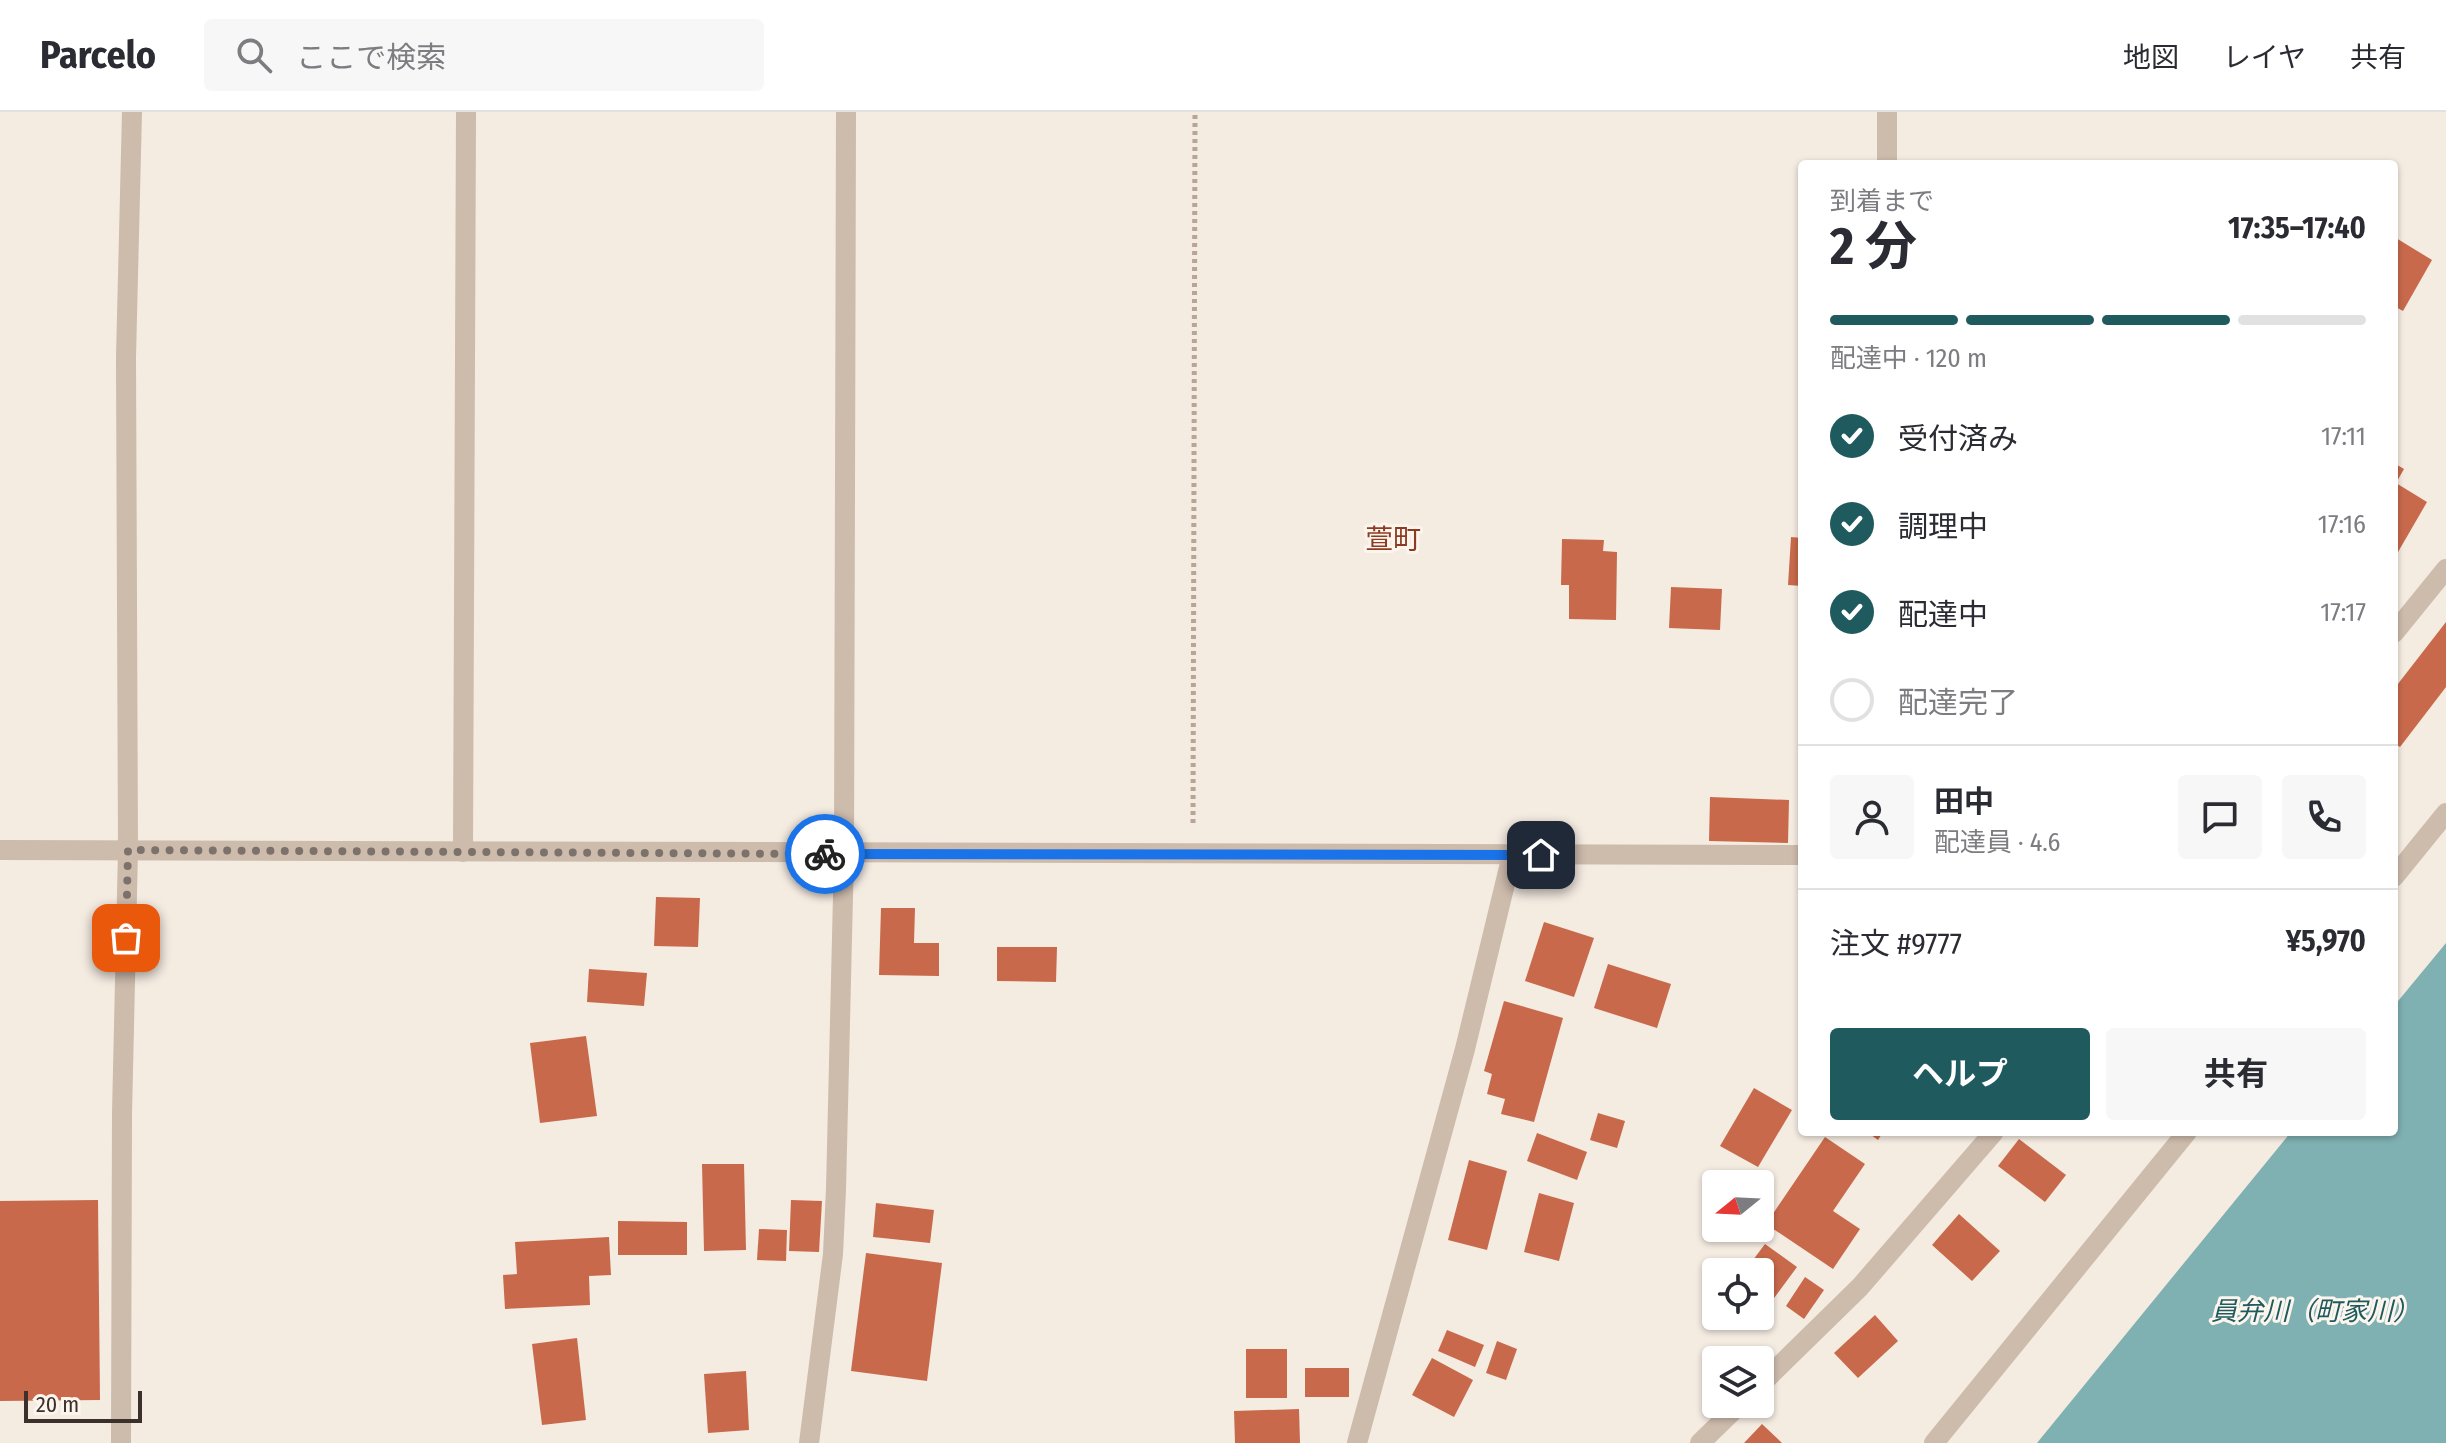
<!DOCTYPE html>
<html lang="ja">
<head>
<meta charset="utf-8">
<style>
	:root { --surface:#fff; --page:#f7f7f7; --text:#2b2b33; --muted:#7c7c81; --line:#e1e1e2; --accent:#1f5a5e }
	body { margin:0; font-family:"Fira Sans Condensed","Noto Sans JP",sans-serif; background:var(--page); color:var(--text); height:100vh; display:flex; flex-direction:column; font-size:30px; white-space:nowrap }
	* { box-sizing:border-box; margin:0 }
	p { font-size:26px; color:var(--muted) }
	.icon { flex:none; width:44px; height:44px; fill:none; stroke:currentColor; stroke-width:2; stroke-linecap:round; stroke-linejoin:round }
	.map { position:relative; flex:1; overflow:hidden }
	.details { position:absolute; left:1798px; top:48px; width:600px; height:976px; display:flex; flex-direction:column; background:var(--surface); border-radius:8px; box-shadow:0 2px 6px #0004 }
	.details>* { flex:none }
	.needle { width:52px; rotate:252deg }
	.fabs { position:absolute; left:1702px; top:1058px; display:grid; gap:16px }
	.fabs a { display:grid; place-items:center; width:72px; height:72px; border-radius:8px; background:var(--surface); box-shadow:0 2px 6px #0004; font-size:40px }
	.scale { position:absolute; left:24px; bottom:20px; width:118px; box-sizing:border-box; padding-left:8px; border:4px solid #3b302b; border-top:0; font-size:22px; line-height:28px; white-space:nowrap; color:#3b302b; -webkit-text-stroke:6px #fbf5ee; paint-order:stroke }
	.pin { position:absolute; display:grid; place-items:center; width:68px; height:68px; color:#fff; margin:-34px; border-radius:16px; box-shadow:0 4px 12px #0006 }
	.courier { position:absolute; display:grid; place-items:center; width:80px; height:80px; margin:-40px; border:6px solid #1a73e8; border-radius:50%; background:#fff; color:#222; box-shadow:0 2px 10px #0007 }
	.summary em { font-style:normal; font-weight:700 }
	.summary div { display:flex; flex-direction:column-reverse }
	.summary { display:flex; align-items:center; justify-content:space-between; height:136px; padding:0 32px }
	h1 { font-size:52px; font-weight:700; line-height:60px }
	.bar { display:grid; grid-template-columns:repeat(4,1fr); gap:12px 8px; align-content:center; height:96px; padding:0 32px }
	.bar i { height:10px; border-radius:6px; background:var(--line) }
	.bar .active { background:var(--accent) }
	.bar p { grid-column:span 4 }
	.line { display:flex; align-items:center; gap:20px; padding:0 32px; border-top:2px solid var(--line) }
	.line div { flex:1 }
	.round { display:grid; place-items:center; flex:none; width:84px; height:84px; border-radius:8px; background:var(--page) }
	ol { padding:0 32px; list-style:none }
	li { display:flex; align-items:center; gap:24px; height:88px }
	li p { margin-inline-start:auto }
	li .icon { padding:8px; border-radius:50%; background:var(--accent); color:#fff; stroke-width:4 }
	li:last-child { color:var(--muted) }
	li i { width:44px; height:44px; border:4px solid var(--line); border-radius:50% }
	.action { display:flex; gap:16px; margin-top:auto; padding:16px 32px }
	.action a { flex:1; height:92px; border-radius:8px; background:var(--accent); color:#fff; font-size:32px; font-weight:700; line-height:92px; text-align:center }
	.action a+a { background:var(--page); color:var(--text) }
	header { display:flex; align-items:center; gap:48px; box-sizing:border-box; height:112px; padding:0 40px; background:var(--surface); border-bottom:2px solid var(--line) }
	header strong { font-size:38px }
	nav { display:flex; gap:44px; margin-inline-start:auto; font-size:28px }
	.search { width:560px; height:72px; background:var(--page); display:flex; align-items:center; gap:20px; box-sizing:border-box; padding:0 28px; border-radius:8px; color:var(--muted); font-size:30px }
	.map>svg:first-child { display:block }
	.water { fill:#7fb0b2 }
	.building { fill:#c8694b }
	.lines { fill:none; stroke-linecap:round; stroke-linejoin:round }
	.path { stroke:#b9a596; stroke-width:5; stroke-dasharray:4 4; stroke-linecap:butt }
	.minor { stroke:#cdbbac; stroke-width:20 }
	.done { stroke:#7c716b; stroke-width:8; stroke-dasharray:0 14.4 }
	.route { stroke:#1a73e8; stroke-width:10 }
	.labels { text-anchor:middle; stroke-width:6; stroke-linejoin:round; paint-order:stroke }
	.water-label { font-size:26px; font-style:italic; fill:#1f5a5e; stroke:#fbf5ee }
	.quarter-label { font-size:28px; fill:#8c3b22; stroke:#fbf5ee }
</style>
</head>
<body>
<header>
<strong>Parcelo</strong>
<div class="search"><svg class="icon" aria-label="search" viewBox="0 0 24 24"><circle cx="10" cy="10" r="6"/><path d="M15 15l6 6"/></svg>ここで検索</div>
<nav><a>地図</a><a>レイヤ</a><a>共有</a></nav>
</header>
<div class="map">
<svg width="2446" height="1331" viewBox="0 0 2446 1331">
	<rect width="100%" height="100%" fill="#f4ebe1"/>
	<polygon class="water" points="2446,831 2446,1331 2037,1331 2291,1020 2394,1020 2394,894"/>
	<g class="building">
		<polygon points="2396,126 2432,148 2403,199 2394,194"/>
		<polygon points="2394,351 2404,357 2396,371 2427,390 2394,447"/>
		<polygon points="1791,425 1802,426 1802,474 1788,473"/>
		<polygon points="1562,427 1604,428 1603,439 1617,440 1616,508 1569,507 1569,473 1561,473"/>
		<polygon points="1671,475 1722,477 1720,518 1669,516"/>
		<polygon points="2446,510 2446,575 2400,635 2394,631 2394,577"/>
		<polygon points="1710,685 1789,688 1788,731 1709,729"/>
		<polygon points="656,785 700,786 698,835 654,834"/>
		<polygon points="881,796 915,796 914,831 939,831 939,864 879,863"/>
		<polygon points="1544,810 1594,826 1574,885 1525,869"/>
		<polygon points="997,835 1057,835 1056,870 997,869"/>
		<polygon points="1608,852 1671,872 1657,916 1594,896"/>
		<polygon points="589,857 647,861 644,894 587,890"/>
		<polygon points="1504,889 1563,906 1534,1010 1501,1002 1505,987 1487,982 1492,962 1484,959"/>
		<polygon points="586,924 597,1004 540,1011 530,931"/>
		<polygon points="1754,976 1792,998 1758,1055 1720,1034"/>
		<polygon points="1598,1001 1625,1009 1617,1036 1590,1028"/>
		<polygon points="1867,1020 1883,1020 1878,1028"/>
		<polygon points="1537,1021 1587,1040 1577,1068 1527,1049"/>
		<polygon points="1825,1025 1865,1052 1833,1099 1860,1117 1833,1157 1766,1112"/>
		<polygon points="2019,1027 2066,1063 2045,1090 1998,1054"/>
		<polygon points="1469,1048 1507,1059 1487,1138 1448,1128"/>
		<polygon points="702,1052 744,1052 746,1138 704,1139"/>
		<polygon points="1539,1081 1574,1091 1559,1149 1524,1140"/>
		<polygon points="98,1088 100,1288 0,1289 0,1089"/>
		<polygon points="791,1088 822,1089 819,1140 789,1139"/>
		<polygon points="876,1091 934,1098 930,1131 873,1125"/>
		<polygon points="1959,1102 2000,1139 1972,1169 1932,1133"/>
		<polygon points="618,1109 687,1110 687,1143 618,1143"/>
		<polygon points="759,1117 787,1118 786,1149 757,1148"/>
		<polygon points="609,1125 611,1163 589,1164 590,1193 505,1197 503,1163 517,1162 515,1130"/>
		<polygon points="1765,1132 1797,1155 1757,1209 1751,1204 1760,1204 1760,1160 1744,1160"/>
		<polygon points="866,1141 942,1151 927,1269 851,1259"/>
		<polygon points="1805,1165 1824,1178 1804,1207 1786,1194"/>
		<polygon points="1875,1203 1898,1229 1858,1266 1834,1241"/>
		<polygon points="1447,1218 1484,1233 1475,1255 1438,1239"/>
		<polygon points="577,1226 586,1308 542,1313 532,1232"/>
		<polygon points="1497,1229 1517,1237 1506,1268 1486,1261"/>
		<rect x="1246" y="1237" width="41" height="49"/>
		<polygon points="1432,1246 1473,1268 1454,1305 1412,1283"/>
		<rect x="1305" y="1256" width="44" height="29"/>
		<polygon points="746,1259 749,1318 708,1321 704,1262"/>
		<polygon points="1299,1297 1300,1331 1235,1331 1234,1299"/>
		<polygon points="1762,1312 1782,1331 1744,1331"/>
	</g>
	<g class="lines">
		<polyline class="path" points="1193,711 1195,0"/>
		<g class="minor">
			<polyline points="1887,0 1887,52"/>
			<polyline points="2394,521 2446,457"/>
			<polyline points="0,738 1802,743"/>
			<polyline points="463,740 466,0"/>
			<polyline points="2394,765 2446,701"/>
			<polyline points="1760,1273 1860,1175 1994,1020"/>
			<polyline points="121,1331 122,1002 128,738 126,245 132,0"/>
			<polyline points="809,1331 833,1142 836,1077 844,742 846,0"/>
			<polyline points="1357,1331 1465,937 1512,743"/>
			<polyline points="1700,1331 1740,1292"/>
			<polyline points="1934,1331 2187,1020"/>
		</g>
	</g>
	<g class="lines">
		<polyline class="done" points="126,826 128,738 825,742"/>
		<polyline class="route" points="825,742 1541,743"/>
	</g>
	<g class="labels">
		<g class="water-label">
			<text x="2315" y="1208">員弁川（町家川）</text>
		</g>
		<g class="quarter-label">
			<text x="1393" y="437">萱町</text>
		</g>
	</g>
</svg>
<div class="fabs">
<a><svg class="needle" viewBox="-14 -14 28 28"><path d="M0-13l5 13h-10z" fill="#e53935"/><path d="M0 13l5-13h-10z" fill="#7c7c81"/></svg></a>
<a><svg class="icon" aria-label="locate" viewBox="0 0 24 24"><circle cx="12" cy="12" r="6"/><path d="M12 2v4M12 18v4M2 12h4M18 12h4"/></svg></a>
<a><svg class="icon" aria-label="layers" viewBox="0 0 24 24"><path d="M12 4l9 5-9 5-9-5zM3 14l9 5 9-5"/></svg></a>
</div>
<div class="scale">20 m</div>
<div class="pin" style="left:126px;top:826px;background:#ea580c"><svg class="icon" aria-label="bag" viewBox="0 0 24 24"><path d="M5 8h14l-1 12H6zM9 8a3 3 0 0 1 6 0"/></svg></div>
<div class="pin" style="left:1541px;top:743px;background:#1f2937"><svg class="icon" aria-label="home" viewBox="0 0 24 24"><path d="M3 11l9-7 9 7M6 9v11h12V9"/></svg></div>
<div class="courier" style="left:825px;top:742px"><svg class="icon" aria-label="bike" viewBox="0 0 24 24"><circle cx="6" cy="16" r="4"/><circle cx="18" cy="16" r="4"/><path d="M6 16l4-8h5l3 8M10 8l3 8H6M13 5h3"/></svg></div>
<section class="details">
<div class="summary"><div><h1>2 分</h1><p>到着まで</p></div><em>17:35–17:40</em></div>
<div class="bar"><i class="active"></i><i class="active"></i><i class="active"></i><i></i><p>配達中 · 120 m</p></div>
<ol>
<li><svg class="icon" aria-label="check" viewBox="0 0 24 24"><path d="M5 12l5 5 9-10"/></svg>受付済み<p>17:11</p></li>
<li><svg class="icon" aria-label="check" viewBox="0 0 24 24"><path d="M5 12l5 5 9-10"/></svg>調理中<p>17:16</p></li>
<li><svg class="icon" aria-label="check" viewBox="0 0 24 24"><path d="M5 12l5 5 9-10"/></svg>配達中<p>17:17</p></li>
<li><i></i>配達完了</li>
</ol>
<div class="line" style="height:144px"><a class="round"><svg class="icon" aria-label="person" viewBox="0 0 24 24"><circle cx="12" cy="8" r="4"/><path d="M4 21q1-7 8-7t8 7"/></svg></a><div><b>田中</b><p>配達員 · 4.6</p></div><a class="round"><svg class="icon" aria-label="chat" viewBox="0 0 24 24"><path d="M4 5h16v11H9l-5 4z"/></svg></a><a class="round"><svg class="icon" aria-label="phone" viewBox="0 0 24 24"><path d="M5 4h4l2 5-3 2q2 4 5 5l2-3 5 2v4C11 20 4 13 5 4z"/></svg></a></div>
<div class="line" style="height:104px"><div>注文 #9777</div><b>¥5,970</b></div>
<div class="action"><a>ヘルプ</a><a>共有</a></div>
</section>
</div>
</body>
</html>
